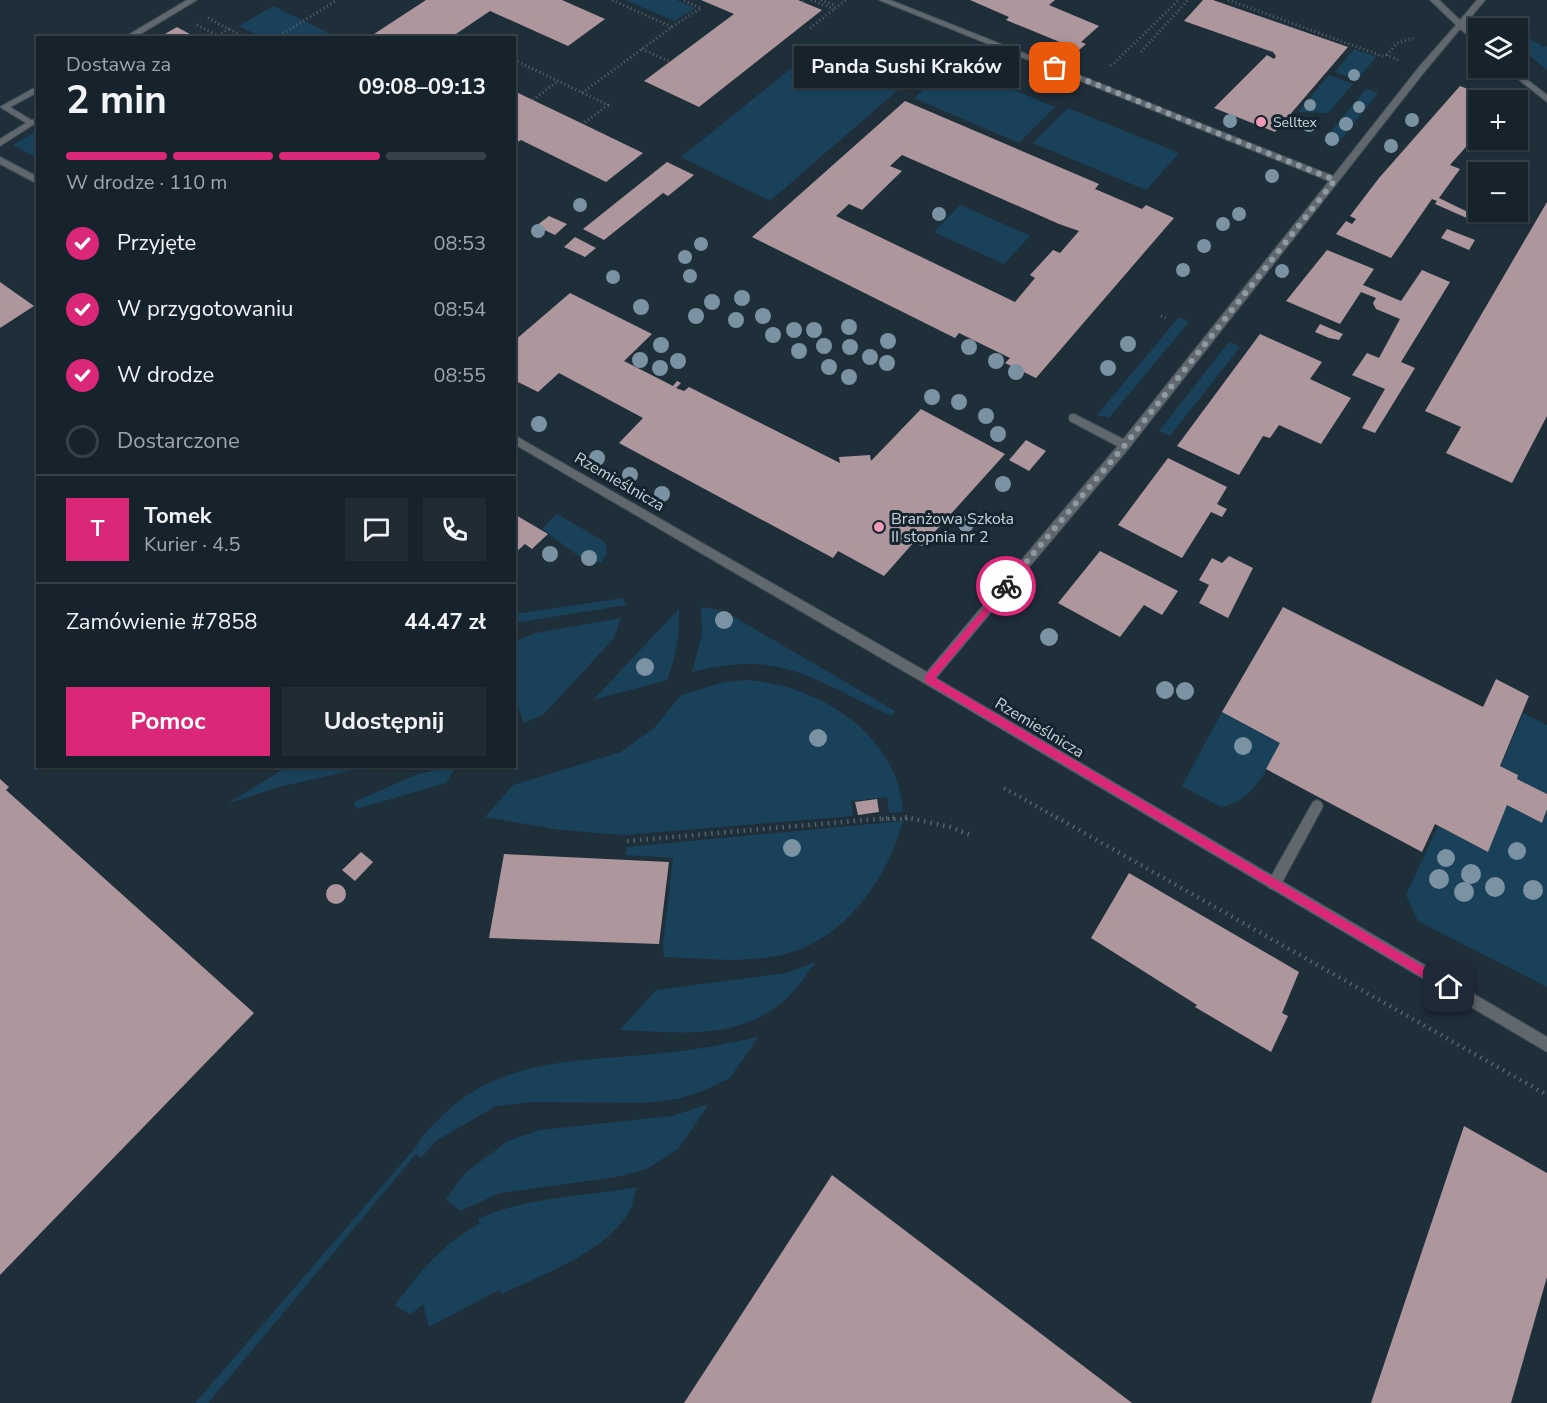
<!DOCTYPE html>
<html lang="pl">
<head>
<meta charset="utf-8">
<style>
	:root { --surface:#17232c; --page:#202b34; --text:#f1f3f6; --muted:#9ea4a9; --line:#364048; --accent:#db2777 }
	body { margin:0; font-family:"Nunito Sans",sans-serif; background:var(--page); color:var(--text); height:100vh; display:flex; flex-direction:column; font-size:22px; white-space:nowrap }
	* { box-sizing:border-box; margin:0 }
	p { font-size:20px; color:var(--muted) }
	.icon { flex:none; width:33px; height:33px; fill:none; stroke:currentColor; stroke-width:2; stroke-linecap:round; stroke-linejoin:round }
	.map { position:relative; flex:1; overflow:hidden }
	.side { position:absolute; left:36px; top:36px; width:480px; height:732px; display:flex; flex-direction:column; background:var(--surface); border-radius:0px; box-shadow:0 2px 4px #0004,0 0 0 2px var(--line) }
	.side>* { flex:none }
	.fabs { position:absolute; left:1468px; top:18px; display:grid; gap:12px }
	.fabs a { display:grid; place-items:center; width:60px; height:60px; border-radius:0px; background:var(--surface); box-shadow:0 2px 4px #0004,0 0 0 2px var(--line); font-size:30px }
	.pin { position:absolute; display:grid; place-items:center; width:51px; height:51px; color:#fff; margin:-26px; border-radius:12px; box-shadow:0 3px 9px #0006 }
	.courier { position:absolute; display:grid; place-items:center; width:60px; height:60px; margin:-30px; border:4px solid #db2777; border-radius:50%; background:#fff; color:#222; box-shadow:0 2px 8px #0007 }
	.bubble { position:absolute; height:42px; border-radius:0px; background:var(--surface); box-shadow:0 2px 4px #0004,0 0 0 2px var(--line); font-size:20px; font-weight:700; line-height:42px; text-align:center }
	.summary em { font-style:normal; font-weight:700 }
	.summary div { display:flex; flex-direction:column-reverse }
	.summary { display:flex; align-items:center; justify-content:space-between; height:102px; padding:0 30px }
	h1 { font-size:39px; font-weight:700; line-height:45px }
	.bar { display:grid; grid-template-columns:repeat(4,1fr); gap:9px 6px; align-content:center; height:72px; padding:0 30px }
	.bar i { height:8px; border-radius:4px; background:var(--line) }
	.bar .selected { background:var(--accent) }
	.bar p { grid-column:span 4 }
	.line { display:flex; align-items:center; gap:15px; padding:0 30px; border-top:2px solid var(--line) }
	.line div { flex:1 }
	.round { display:grid; place-items:center; flex:none; width:63px; height:63px; border-radius:0px; background:var(--page) }
	ol { padding:0 30px; list-style:none }
	li { display:flex; align-items:center; gap:18px; height:66px }
	li p { margin-inline-start:auto }
	li .icon { padding:6px; border-radius:50%; background:var(--accent); color:#fff; stroke-width:4 }
	li:last-child { color:var(--muted) }
	li i { width:33px; height:33px; border:3px solid var(--line); border-radius:50% }
	.primary-button { display:flex; gap:12px; margin-top:auto; padding:12px 30px }
	.primary-button a { flex:1; height:69px; border-radius:0px; background:var(--accent); color:#fff; font-size:24px; font-weight:700; line-height:69px; text-align:center }
	.primary-button a+a { background:var(--page); color:var(--text) }
	.map>svg:first-child { display:block }
	.green { fill:#19415a }
	.building { fill:#ae969d; fill-rule:evenodd }
	.lines { fill:none; stroke-linecap:round; stroke-linejoin:round }
	.service-casing { stroke:#3e4d57; stroke-width:2 }
	.minor-casing { stroke:#3e4d57; stroke-width:2 }
	.path-far2 { stroke:#55636d; stroke-width:3; stroke-dasharray:1 3; stroke-linecap:butt }
	.path-far1 { stroke:#55636d; stroke-width:4; stroke-dasharray:1.5 4.5; stroke-linecap:butt }
	.path { stroke:#55636d; stroke-width:4.5; stroke-dasharray:1.5 5; stroke-linecap:butt }
	.service { fill:#60676d; fill-rule:evenodd }
	.minor { fill:#60676d; fill-rule:evenodd }
	.tree { fill:#7b92a2 }
	.route { fill:#db2777 }
	.done { stroke:#8e9aa3; stroke-width:6; stroke-dasharray:0 10.8 }
	.poi-dot { fill:#f09ab5; stroke:#152530; stroke-width:2 }
	.labels { text-anchor:middle; stroke-width:6; stroke-linejoin:round; paint-order:stroke }
	.far-poi-label { font-size:14px; fill:#cad4dc; stroke:#152530; text-anchor:start }
	.street-label { font-size:16px; fill:#cad4dc; stroke:#152530 }
	.poi-label { font-size:16px; fill:#cad4dc; stroke:#152530; text-anchor:start }
</style>
</head>
<body>
<div class="map">
<svg width="1547" height="1403" viewBox="0 0 1547 1403">
	<rect width="100%" height="100%" fill="#1f2f3a"/>
	<g class="green">
		<polygon points="625,0 676,0 695,8 675,21"/>
		<polygon points="273,6 337,37 262,37 239,26"/>
		<polygon points="1518,30 1543,47 1547,46 1547,70 1518,46"/>
		<polygon points="1354,49 1376,57 1357,80 1335,72"/>
		<polygon points="813,51 899,89 770,201 681,157"/>
		<polygon points="952,64 1055,107 1019,143 914,98"/>
		<polygon points="1329,75 1353,84 1328,113 1298,112"/>
		<polygon points="1366,89 1378,93 1336,146 1323,141"/>
		<polygon points="1068,108 1179,153 1146,190 1033,143"/>
		<polygon points="37,131 37,158 13,145"/>
		<polygon points="960,205 961,205 1030,236 1004,264 934,232"/>
		<polygon points="1179,317 1189,322 1109,418 1097,415"/>
		<polygon points="1229,342 1240,347 1170,436 1159,431"/>
		<polygon points="557,514 605,542 607,553 601,562 591,565 542,529"/>
		<polygon points="623,598 626,605 515,623 515,614"/>
		<path d="M701 607 724 611 895 711 892 716C812 680 785 649 692 672L702 635Z"/>
		<path d="M679 609C680 635 676 656 667 680L593 700Z"/>
		<polygon points="621,618 614,638 544,714 524,723 515,700 515,641 536,633"/>
		<path d="M746 680C818 684 899 735 903 812L889 813 887 797 851 801 853 816 624 835 561 830 485 817 513 785 621 752 655 727 681 695 724 682Z"/>
		<path d="M1222 712 1280 743C1265 771 1255 800 1221 807L1182 786Z"/>
		<polygon points="1523,713 1547,725 1547,794 1517,779 1519,775 1501,766"/>
		<polygon points="287,767 287,766 367,767 279,787 227,804"/>
		<polygon points="449,767 456,767 446,783 356,809 354,802 418,774"/>
		<polygon points="1507,805 1542,823 1547,810 1547,987 1418,921 1406,895 1438,826 1488,852"/>
		<path d="M903 821C888 876 849 934 792 952 752 965 704 958 664 957L663 944 673 858 626 855 627 847Z"/>
		<path d="M816 962C807 973 798 988 787 998 739 1042 679 1032 620 1030L656 990 786 973Z"/>
		<path d="M758 1037 730 1078 705 1090 678 1099 646 1103 532 1102 496 1106 436 1141 421 1158 416 1154 208 1403H195L416 1147C423 1133 434 1124 445 1113 507 1054 593 1062 673 1052 701 1049 730 1043 758 1037Z"/>
		<polygon points="709,1104 678,1149 647,1169 616,1177 500,1193 460,1211 446,1199 465,1173 508,1141 540,1130 672,1116"/>
		<path d="M637 1187C634 1195 633 1206 628 1214 600 1255 545 1273 502 1294L499 1290 429 1327 423 1304 410 1315 395 1305C422 1269 441 1246 480 1223L478 1219C529 1196 583 1197 637 1187Z"/>
	</g>
	<g class="building">
		<polygon points="426,0 562,0 605,19 568,46 490,11 450,38 371,36"/>
		<polygon points="701,0 798,0 822,10 699,107 644,81 734,14"/>
		<polygon points="970,0 1055,0 1049,5 1099,26 1081,42 1086,44 1079,50 1006,20 1009,17"/>
		<polygon points="1203,0 1213,0 1348,47 1275,132 1214,108 1267,55 1274,59 1276,56 1273,52 1184,21"/>
		<polygon points="177,27 197,38 158,38"/>
		<polygon points="1460,86 1497,100 1479,100 1479,132 1450,165 1460,169 1439,198 1472,214 1469,219 1435,204 1437,201 1432,199 1391,258 1336,234 1346,221 1352,224 1356,219 1350,216 1379,178"/>
		<polygon points="514,91 583,124 643,153 606,182 521,140 514,144"/>
		<path d="M905 101 1099 184 1095 189 1142 209 1146 205 1174 218 1036 378 1005 363 1010 358 959 333 955 338 752 237ZM902 155 1059 224 1079 231 1060 253 1053 250 1030 275 1035 278 1015 302 836 216 849 204 862 210 902 171 890 166Z"/>
		<polygon points="667,162 694,175 668,196 663,193 604,240 583,229"/>
		<polygon points="1547,202 1547,416 1512,483 1446,453 1461,427 1425,411"/>
		<polygon points="549,216 567,224 555,235 536,226"/>
		<polygon points="1447,229 1475,240 1469,250 1441,238"/>
		<polygon points="575,237 596,248 585,257 564,247"/>
		<polygon points="1327,250 1374,269 1363,285 1401,301 1422,270 1450,282 1401,362 1415,368 1375,433 1362,428 1385,389 1352,375 1367,353 1379,358 1400,319 1376,309 1373,303 1376,298 1361,292 1340,324 1286,301"/>
		<polygon points="0,282 34,306 0,328"/>
		<polygon points="570,293 652,334 624,361 673,386 677,381 681,383 676,388 684,391 689,387 840,463 839,457 870,455 871,461 921,409 1005,454 922,546 914,542 884,576 838,551 833,558 619,443 643,418 559,373 538,392 514,380 514,341"/>
		<polygon points="1320,324 1334,330 1343,334 1339,340 1329,338 1315,332"/>
		<polygon points="1260,334 1322,362 1310,379 1351,398 1321,444 1279,425 1270,438 1263,436 1239,475 1177,446"/>
		<polygon points="1026,440 1046,451 1029,471 1009,460"/>
		<polygon points="1168,458 1227,487 1217,504 1227,509 1222,517 1211,512 1182,558 1118,525"/>
		<polygon points="514,514 548,534 532,549 525,544 514,554"/>
		<polygon points="1100,551 1178,591 1162,615 1144,605 1120,637 1058,603"/>
		<polygon points="1229,556 1253,568 1228,618 1199,603 1209,585 1199,580 1212,558 1222,563"/>
		<polygon points="1283,607 1483,707 1496,679 1529,696 1500,766 1518,775 1517,779 1547,794 1547,809 1542,823 1507,805 1488,852 1435,824 1422,852 1266,769 1280,743 1222,712"/>
		<polygon points="0,779 9,787 6,790 254,1013 0,1275"/>
		<polygon points="877,799 879,812 858,815 855,802"/>
		<polygon points="361,852 373,862 355,881 342,870"/>
		<polygon points="504,854 669,862 659,944 489,938"/>
		<polygon points="1129,873 1299,972 1282,1013 1288,1016 1271,1052 1195,1007 1197,1005 1091,938"/>
		<circle cx="336" cy="894" r="10"/>
		<polygon points="1464,1126 1547,1173 1547,1277 1511,1403 1371,1403"/>
		<polygon points="832,1175 1132,1403 684,1403"/>
	</g>
	<g class="lines">
		<g class="service-casing">
			<g id="service">
				<polygon points="38,118 38,124 29,125 29,121"/>
				<polygon points="1074,414 1129,442 1130,445 1129,448 1121,448 1070,421 1069,418 1070,415"/>
				<polygon points="1317,800 1321,802 1323,806 1321,810 1279,888 1274,890 1269,888 1267,884 1269,880 1313,802"/>
			</g>
		</g>
		<g class="minor-casing">
			<g id="minor">
				<polygon points="187,0 197,0 134,38 123,38"/>
				<polygon points="879,0 890,0 1333,176 1419,67 1456,25 1430,0 1439,0 1460,20 1477,0 1485,0 1465,24 1479,38 1479,44 1460,29 1425,71 1129,448 936,678 1547,1037 1547,1052 924,683 514,444 514,435 927,672 1121,442 1329,181"/>
				<polygon points="1504,68 1512,68 1547,95 1547,102"/>
				<polygon points="38,86 38,92 10,107 36,123 0,146 0,139 26,123 0,107"/>
				<polygon points="0,157 38,177 38,184 0,164"/>
			</g>
		</g>
		<g class="path-far2">
			<polyline points="811,0 834,9"/>
			<polyline points="821,0 836,6"/>
			<polyline points="1228,0 1385,57"/>
			<polyline points="803,2 806,0"/>
			<polyline points="208,18 246,38"/>
			<polyline points="197,25 218,36 229,29"/>
			<polyline points="672,27 701,8 682,0"/>
			<polyline points="810,28 846,0"/>
			<polyline points="276,38 337,0"/>
			<polyline points="642,49 671,62"/>
			<polyline points="1141,52 1188,0"/>
			<polyline points="514,60 608,105 583,124"/>
			<polyline points="1398,60 1387,55 1397,43 1414,38"/>
			<polyline points="1111,66 1179,0"/>
			<polyline points="582,93 672,27 612,0"/>
			<polyline points="533,100 558,81"/>
			<polyline points="1161,316 1168,319"/>
		</g>
		<g class="path-far1">
			<polyline points="1004,788 1059,819"/>
			<polyline points="882,819 912,819"/>
		</g>
		<g class="path">
			<polyline points="905,817 950,827 973,836"/>
			<polyline points="1056,817 1547,1095"/>
			<polyline points="627,841 899,817"/>
		</g>
		<use href="#service" class="service"/>
		<use href="#minor" class="minor"/>
	</g>
	<g class="tree">
		<circle cx="1354" cy="75" r="6"/>
		<circle cx="1310" cy="105" r="6"/>
		<circle cx="1359" cy="107" r="6"/>
		<circle cx="1412" cy="120" r="7"/>
		<circle cx="1230" cy="121" r="7"/>
		<circle cx="1346" cy="124" r="7"/>
		<circle cx="1309" cy="125" r="7"/>
		<circle cx="1332" cy="139" r="7"/>
		<circle cx="1391" cy="146" r="7"/>
		<circle cx="1272" cy="176" r="7"/>
		<circle cx="580" cy="205" r="7"/>
		<circle cx="939" cy="214" r="7"/>
		<circle cx="1239" cy="214" r="7"/>
		<circle cx="1223" cy="224" r="7"/>
		<circle cx="538" cy="231" r="7"/>
		<circle cx="701" cy="244" r="7"/>
		<circle cx="1204" cy="246" r="7"/>
		<circle cx="685" cy="257" r="7"/>
		<circle cx="1183" cy="270" r="7"/>
		<circle cx="1282" cy="271" r="7"/>
		<circle cx="690" cy="276" r="7"/>
		<circle cx="613" cy="277" r="7"/>
		<circle cx="742" cy="298" r="8"/>
		<circle cx="712" cy="302" r="8"/>
		<circle cx="641" cy="307" r="8"/>
		<circle cx="696" cy="316" r="8"/>
		<circle cx="763" cy="316" r="8"/>
		<circle cx="736" cy="320" r="8"/>
		<circle cx="849" cy="327" r="8"/>
		<circle cx="794" cy="330" r="8"/>
		<circle cx="814" cy="330" r="8"/>
		<circle cx="773" cy="335" r="8"/>
		<circle cx="888" cy="341" r="8"/>
		<circle cx="1128" cy="344" r="8"/>
		<circle cx="661" cy="345" r="8"/>
		<circle cx="824" cy="346" r="8"/>
		<circle cx="850" cy="347" r="8"/>
		<circle cx="969" cy="347" r="8"/>
		<circle cx="799" cy="351" r="8"/>
		<circle cx="870" cy="357" r="8"/>
		<circle cx="640" cy="360" r="8"/>
		<circle cx="678" cy="361" r="8"/>
		<circle cx="996" cy="361" r="8"/>
		<circle cx="887" cy="363" r="8"/>
		<circle cx="829" cy="367" r="8"/>
		<circle cx="660" cy="368" r="8"/>
		<circle cx="1108" cy="368" r="8"/>
		<circle cx="1016" cy="372" r="8"/>
		<circle cx="849" cy="377" r="8"/>
		<circle cx="932" cy="397" r="8"/>
		<circle cx="959" cy="402" r="8"/>
		<circle cx="986" cy="416" r="8"/>
		<circle cx="539" cy="424" r="8"/>
		<circle cx="998" cy="434" r="8"/>
		<circle cx="597" cy="458" r="8"/>
		<circle cx="630" cy="475" r="8"/>
		<circle cx="1003" cy="484" r="8"/>
		<circle cx="662" cy="494" r="8"/>
		<circle cx="966" cy="524" r="8"/>
		<circle cx="550" cy="554" r="8"/>
		<circle cx="589" cy="558" r="8"/>
		<circle cx="724" cy="620" r="9"/>
		<circle cx="1049" cy="637" r="9"/>
		<circle cx="645" cy="667" r="9"/>
		<circle cx="1165" cy="690" r="9"/>
		<circle cx="1185" cy="691" r="9"/>
		<circle cx="818" cy="738" r="9"/>
		<circle cx="1243" cy="746" r="9"/>
		<circle cx="792" cy="848" r="9"/>
		<circle cx="1517" cy="851" r="9"/>
		<circle cx="1446" cy="858" r="9"/>
		<circle cx="1471" cy="874" r="10"/>
		<circle cx="1439" cy="879" r="10"/>
		<circle cx="1495" cy="887" r="10"/>
		<circle cx="1533" cy="890" r="10"/>
		<circle cx="1464" cy="892" r="10"/>
	</g>
	<polygon class="route" points="1006,583 1011,586 1009,589 935,678 1453,984 1453,991 1446,991 925,682 925,676"/>
	<g class="lines">
		<polyline class="done" points="1006,586 1125,445 1335,180 1055,68"/>
	</g>
	<g class="poi-dot">
		<circle cx="1261" cy="122" r="6"/>
		<circle cx="879" cy="527" r="6"/>
	</g>
	<g class="labels">
		<g class="far-poi-label">
			<text x="1273" y="127">Selltex</text>
		</g>
		<g class="street-label">
			<text transform="translate(620 481) rotate(30)" y="6">Rzemieślnicza</text>
			<text transform="translate(1040 727) rotate(31)" y="6">Rzemieślnicza</text>
		</g>
		<g class="poi-label">
			<text x="891" y="524">Branżowa Szkoła<tspan x="891" dy="18">II stopnia nr 2</tspan></text>
		</g>
	</g>
</svg>
<div class="fabs">
<a><svg class="icon" aria-label="layers" viewBox="0 0 24 24"><path d="M12 4l9 5-9 5-9-5zM3 14l9 5 9-5"/></svg></a>
<a>+</a>
<a>−</a>
</div>
<div class="pin" style="left:1055px;top:68px;background:#ea580c"><svg class="icon" aria-label="bag" viewBox="0 0 24 24"><path d="M5 8h14l-1 12H6zM9 8a3 3 0 0 1 6 0"/></svg></div>
<div class="pin" style="left:1449px;top:987px;background:#1f2937"><svg class="icon" aria-label="home" viewBox="0 0 24 24"><path d="M3 11l9-7 9 7M6 9v11h12V9"/></svg></div>
<div class="courier" style="left:1006px;top:586px"><svg class="icon" aria-label="bike" viewBox="0 0 24 24"><circle cx="6" cy="16" r="4"/><circle cx="18" cy="16" r="4"/><path d="M6 16l4-8h5l3 8M10 8l3 8H6M13 5h3"/></svg></div>
<div class="bubble" style="left:794px;top:46px;width:225px">Panda Sushi Kraków</div>
<section class="side">
<div class="summary"><div><h1>2 min</h1><p>Dostawa za</p></div><em>09:08–09:13</em></div>
<div class="bar"><i class="selected"></i><i class="selected"></i><i class="selected"></i><i></i><p>W drodze · 110 m</p></div>
<ol>
<li><svg class="icon" aria-label="check" viewBox="0 0 24 24"><path d="M5 12l5 5 9-10"/></svg>Przyjęte<p>08:53</p></li>
<li><svg class="icon" aria-label="check" viewBox="0 0 24 24"><path d="M5 12l5 5 9-10"/></svg>W przygotowaniu<p>08:54</p></li>
<li><svg class="icon" aria-label="check" viewBox="0 0 24 24"><path d="M5 12l5 5 9-10"/></svg>W drodze<p>08:55</p></li>
<li><i></i>Dostarczone</li>
</ol>
<div class="line" style="height:108px"><b class="round" style="background:var(--accent);color:#fff">T</b><div><b>Tomek</b><p>Kurier · 4.5</p></div><a class="round"><svg class="icon" aria-label="chat" viewBox="0 0 24 24"><path d="M4 5h16v11H9l-5 4z"/></svg></a><a class="round"><svg class="icon" aria-label="phone" viewBox="0 0 24 24"><path d="M5 4h4l2 5-3 2q2 4 5 5l2-3 5 2v4C11 20 4 13 5 4z"/></svg></a></div>
<div class="line" style="height:78px"><div>Zamówienie #7858</div><b>44.47 zł</b></div>
<div class="primary-button"><a>Pomoc</a><a>Udostępnij</a></div>
</section>
</div>
</body>
</html>
